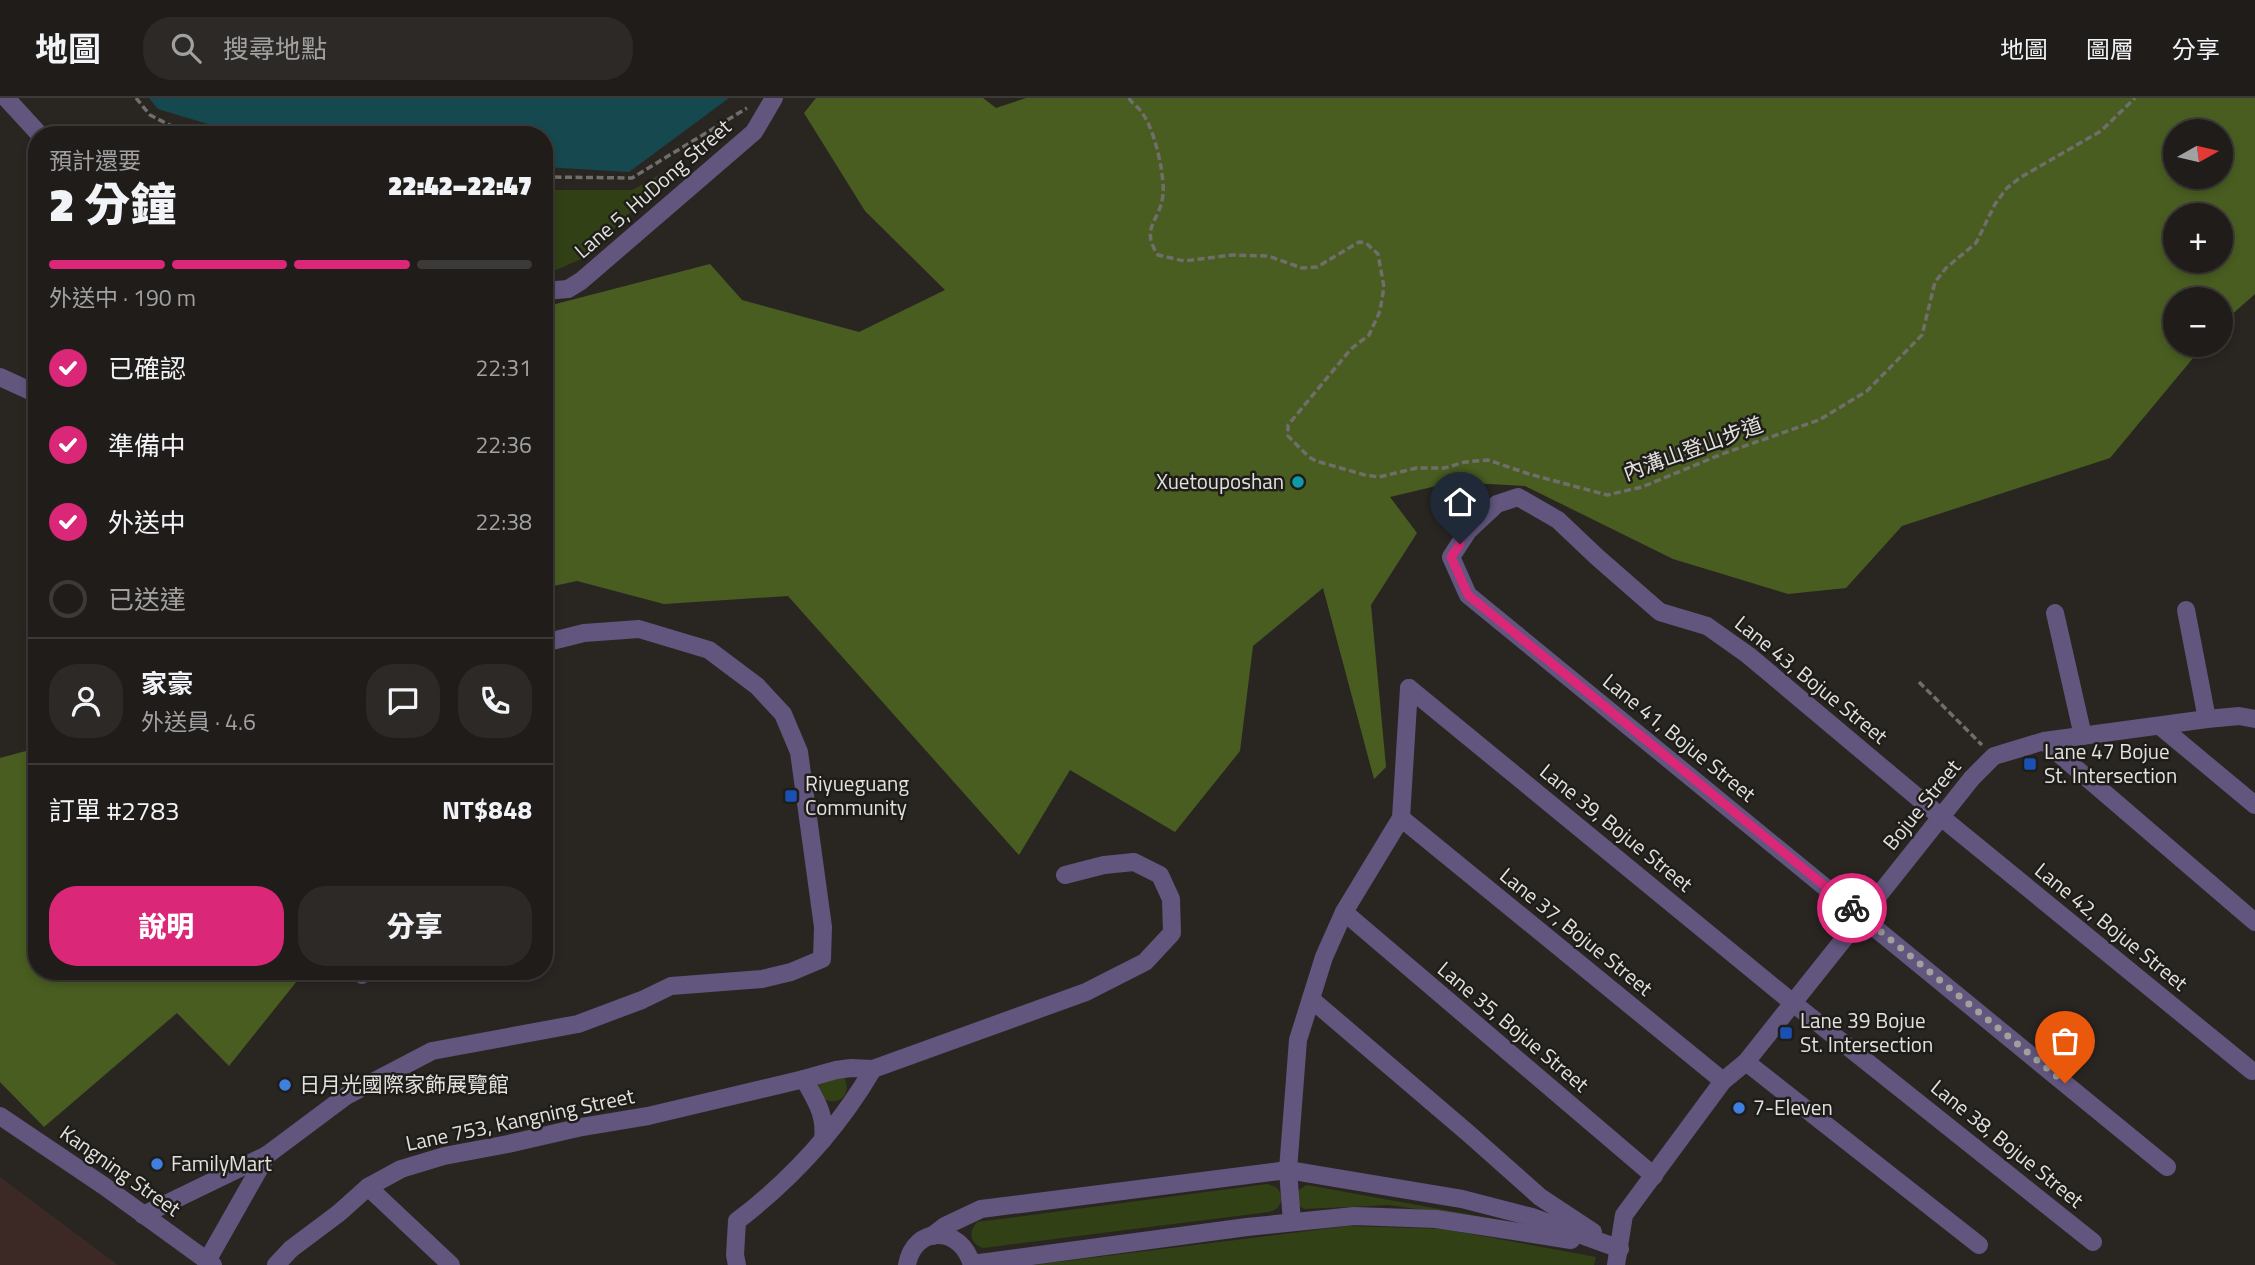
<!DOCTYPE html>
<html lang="zh-TW">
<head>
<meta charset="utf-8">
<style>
	:root { --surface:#1f1c1a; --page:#2c2927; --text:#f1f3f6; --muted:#a1a1a2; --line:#3c3a39; --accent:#db2777 }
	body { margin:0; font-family:"Titillium Web","Noto Sans TC",sans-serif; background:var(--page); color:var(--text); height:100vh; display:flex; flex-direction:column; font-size:26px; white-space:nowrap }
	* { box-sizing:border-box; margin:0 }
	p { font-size:23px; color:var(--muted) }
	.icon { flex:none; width:38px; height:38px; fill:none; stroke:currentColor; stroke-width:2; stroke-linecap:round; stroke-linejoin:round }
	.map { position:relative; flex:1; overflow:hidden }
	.sheet { position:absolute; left:28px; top:28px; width:525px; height:854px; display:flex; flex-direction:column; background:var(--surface); border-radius:28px; box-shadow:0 4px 10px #0003,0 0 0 2px var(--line) }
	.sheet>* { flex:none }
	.needle { width:46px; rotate:82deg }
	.buttons { position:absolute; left:2163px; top:21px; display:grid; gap:14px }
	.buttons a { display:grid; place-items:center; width:70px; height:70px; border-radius:50%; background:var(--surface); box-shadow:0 4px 10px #0003,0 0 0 2px var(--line); font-size:35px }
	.pin { position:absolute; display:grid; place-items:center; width:60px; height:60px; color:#fff; margin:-72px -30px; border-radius:50% 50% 50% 0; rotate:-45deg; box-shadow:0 0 7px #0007 }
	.pin .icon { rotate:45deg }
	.courier { position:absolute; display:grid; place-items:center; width:70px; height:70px; margin:-35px; border:5px solid #db2777; border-radius:50%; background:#fff; color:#222; box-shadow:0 2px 9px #0007 }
	.head em { font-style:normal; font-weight:800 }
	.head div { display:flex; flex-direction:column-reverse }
	.head { display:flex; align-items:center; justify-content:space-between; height:119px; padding:0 21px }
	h1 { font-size:46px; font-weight:800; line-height:52px }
	.bar { display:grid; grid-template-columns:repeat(4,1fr); gap:10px 7px; align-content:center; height:84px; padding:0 21px }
	.bar i { height:9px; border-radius:5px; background:var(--line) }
	.bar .current { background:var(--accent) }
	.bar p { grid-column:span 4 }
	.line { display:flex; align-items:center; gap:18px; padding:0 21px; border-top:2px solid var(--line) }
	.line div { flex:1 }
	.round { display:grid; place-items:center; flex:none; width:74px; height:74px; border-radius:28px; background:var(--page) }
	ol { padding:0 21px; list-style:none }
	li { display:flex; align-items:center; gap:21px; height:77px }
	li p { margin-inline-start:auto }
	li .icon { padding:7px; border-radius:50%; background:var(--accent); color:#fff; stroke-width:4 }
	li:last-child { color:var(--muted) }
	li i { width:38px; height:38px; border:4px solid var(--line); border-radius:50% }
	.primary-button { display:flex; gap:14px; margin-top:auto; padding:14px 21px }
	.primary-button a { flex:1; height:80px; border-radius:28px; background:var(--accent); color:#fff; font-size:28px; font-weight:800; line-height:80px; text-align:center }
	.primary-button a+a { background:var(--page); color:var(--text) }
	header { display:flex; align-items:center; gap:42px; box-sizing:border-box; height:98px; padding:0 35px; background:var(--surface); border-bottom:2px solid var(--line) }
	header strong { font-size:33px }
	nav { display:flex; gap:38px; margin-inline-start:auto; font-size:24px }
	.search { width:490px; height:63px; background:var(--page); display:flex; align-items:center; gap:18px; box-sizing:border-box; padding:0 24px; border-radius:28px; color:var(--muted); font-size:26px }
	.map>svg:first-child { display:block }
	.industrial { fill:#3c2825 }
	.green { fill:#314015 }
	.forest { fill:#495d21; fill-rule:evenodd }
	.water { fill:#16484f }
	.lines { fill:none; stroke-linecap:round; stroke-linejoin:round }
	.path { stroke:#706e6a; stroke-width:3.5; stroke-dasharray:7 3.5; stroke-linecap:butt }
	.minor { stroke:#62567f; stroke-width:18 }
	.done { stroke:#a1a09c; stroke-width:7; stroke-dasharray:0 12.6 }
	.route { stroke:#db2777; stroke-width:9 }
	.culture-dot { fill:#0f9aa8; stroke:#1f1d19; stroke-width:2.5 }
	.transit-dot { fill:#1a4fb4; stroke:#1f1d19; stroke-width:2.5 }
	.shop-dot { fill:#3f7fe0; stroke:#1f1d19; stroke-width:2.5 }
	.labels { text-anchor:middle; stroke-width:5; stroke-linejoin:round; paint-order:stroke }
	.street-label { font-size:21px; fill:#e2e1de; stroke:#1f1d19 }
	.poi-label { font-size:21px; fill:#e2e1de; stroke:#1f1d19; text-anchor:start }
</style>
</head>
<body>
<header>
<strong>地圖</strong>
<div class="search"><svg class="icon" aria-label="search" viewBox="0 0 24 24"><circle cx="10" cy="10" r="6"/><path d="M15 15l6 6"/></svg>搜尋地點</div>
<nav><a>地圖</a><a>圖層</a><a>分享</a></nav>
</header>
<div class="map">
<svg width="2255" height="1167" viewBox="0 0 2255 1167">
	<rect width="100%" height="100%" fill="#292622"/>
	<polygon class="industrial" points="0,1079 118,1167 0,1167"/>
	<g class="green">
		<polygon points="682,64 584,160 551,174 544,173 544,92 632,92"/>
		<path d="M843 978C853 993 842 1008 825 1002L818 989 819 984Z"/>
		<path d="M1267 1086 1276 1089C1285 1098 1282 1111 1269 1114L983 1150C970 1146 968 1134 977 1124Z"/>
		<polygon points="1307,1087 1539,1129 1389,1107 1304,1111 1298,1107 1297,1093"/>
		<polygon points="1348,1128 1444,1131 1596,1159 1594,1167 1033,1167"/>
	</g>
	<g class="forest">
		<path d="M816 0H983L996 10 1026 0H2255V196L2221 226V201H2175V247H2204L2110 360 1902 428 1846 490 1788 496 1673 461 1525 388 1453 384 1390 399 1417 435 1371 507 1386 669 1374 681 1323 490 1253 548 1240 653 1175 734 1070 672 1019 757 788 498 664 506 577 483 544 490V209L710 166 742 202 859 234 945 192 865 113 804 15ZM2175 33H2221V79H2175ZM2175 117H2221V163H2175Z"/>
		<polygon points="37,650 37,873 305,873 229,968 177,915 44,1029 0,984 0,660"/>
	</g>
	<polygon class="water" points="149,0 729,0 629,74 544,69 544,37 324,37 309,32 294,37 244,37 158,11"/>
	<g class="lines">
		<g class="path">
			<polyline points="136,0 150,17 189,37"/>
			<path d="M1129 0C1132 6 1136 7 1140 12 1151 25 1158 52 1161 69 1162 77 1164 88 1163 96 1161 123 1139 129 1158 157L1184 163 1232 157 1268 158 1302 170 1317 169 1359 144 1366 145 1378 156 1384 189 1380 213 1369 237 1351 251 1288 327V338L1309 359 1316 363 1365 377 1379 379 1417 370H1445L1465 364 1488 362 1529 376 1607 397 1642 389 1722 356 1819 322 1867 293 1922 237 1935 184 1946 170 1976 145 1995 106 2007 90 2021 79 2101 33 2135 0"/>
			<polyline points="544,79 632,80 747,10"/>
			<polyline points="1919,584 1982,647"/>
		</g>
		<g class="minor">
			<polyline points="6,0 40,37"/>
			<polyline points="544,193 568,191 581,183 754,34 774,0"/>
			<polyline points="0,279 37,296"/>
			<polyline points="2186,512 2207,621"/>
			<polyline points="2055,515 2083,638"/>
			<polyline points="1409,590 1793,905 2093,1144"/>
			<polyline points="2160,628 2255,707"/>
			<polyline points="2044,643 2255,824"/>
			<polyline points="1401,720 1723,983"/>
			<polyline points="1344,814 1654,1078"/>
			<polyline points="362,877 366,873"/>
			<polyline points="1311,901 1468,1035 1540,1099 1593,1134"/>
			<polyline points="1746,964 1979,1147"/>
			<path d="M804 981C816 1003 826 1016 823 1042"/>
			<polyline points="0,1018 104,1088 213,1167"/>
			<polyline points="2167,1069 1468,497 1451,459 1468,433 1497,406 1518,399 1558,422 1597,459 1660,514 1707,528 1748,557 1941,719 2252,973"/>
			<polyline points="368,1089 451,1167"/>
			<polyline points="143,1117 267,1057 346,998 432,953 578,926 642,902 671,888 762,881 791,874 822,861 823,829 799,654 783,616 757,588 709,552 639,531 584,535 544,545"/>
			<polyline points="1292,1124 1288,1072 1298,942 1324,859 1344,814 1401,720 1409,590"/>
			<polyline points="932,1138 945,1128 981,1111 1288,1072 1462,1101 1532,1119 1620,1151"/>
			<polyline points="207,1163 267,1057"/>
			<polyline points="972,1166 1247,1129 1354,1118 1436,1121 1571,1142"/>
			<polyline points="276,1167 291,1151 339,1115 368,1089 401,1071 444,1058 508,1046 582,1029 648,1018 804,981 836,972 851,970 873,971 1086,894 1145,864 1172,835 1171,801 1160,777 1134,764 1104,767 1065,777"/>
			<path d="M737 1167 735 1157 737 1123C792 1081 838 1031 873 971"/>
			<path d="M907 1167C914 1127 961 1127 972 1167"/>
			<polyline points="1616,1167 1624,1117 1723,983 1746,964 1972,680 1994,658 2044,643 2207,621 2239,618 2255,621"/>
		</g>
	</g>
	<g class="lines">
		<polyline class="done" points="1852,810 2065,985"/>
		<polyline class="route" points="1460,446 1451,459 1468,497 1852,810"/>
	</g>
	<circle class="culture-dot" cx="1298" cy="384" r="7"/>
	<g class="transit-dot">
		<rect x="2023" y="659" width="14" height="14" rx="3.5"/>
		<rect x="784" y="691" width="14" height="14" rx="3.5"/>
		<rect x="1779" y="928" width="14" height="14" rx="3.5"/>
	</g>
	<g class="shop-dot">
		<circle cx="285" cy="987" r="7"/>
		<circle cx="1739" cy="1010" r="7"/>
		<circle cx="157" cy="1066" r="7"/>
	</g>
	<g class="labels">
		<g class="street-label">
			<text transform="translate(653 91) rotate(-41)" y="7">Lane 5, HuDong Street</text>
			<text transform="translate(1693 351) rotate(-20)" y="7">內溝山登山步道</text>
			<text transform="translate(1811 582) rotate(39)" y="7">Lane 43, Bojue Street</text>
			<text transform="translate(1679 640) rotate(39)" y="7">Lane 41, Bojue Street</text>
			<text transform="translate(1922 707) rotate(-51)" y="7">Bojue Street</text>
			<text transform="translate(1616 730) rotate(39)" y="7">Lane 39, Bojue Street</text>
			<text transform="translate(2111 829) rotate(39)" y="7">Lane 42, Bojue Street</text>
			<text transform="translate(1576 834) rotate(39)" y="7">Lane 37, Bojue Street</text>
			<text transform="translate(1513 929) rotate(40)" y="7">Lane 35, Bojue Street</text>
			<text transform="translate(520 1022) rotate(-12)" y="7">Lane 753, Kangning Street</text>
			<text transform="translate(2007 1046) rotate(39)" y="7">Lane 38, Bojue Street</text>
			<text transform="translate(120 1073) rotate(35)" y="7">Kangning Street</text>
		</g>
		<g class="poi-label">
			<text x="1284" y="391" text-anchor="end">Xuetouposhan</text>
			<text x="2044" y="661">Lane 47 Bojue<tspan x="2044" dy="24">St. Intersection</tspan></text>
			<text x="805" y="693">Riyueguang<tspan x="805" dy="24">Community</tspan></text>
			<text x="1800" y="930">Lane 39 Bojue<tspan x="1800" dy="24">St. Intersection</tspan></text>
			<text x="299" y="994">日月光國際家飾展覽館</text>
			<text x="1753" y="1017">7-Eleven</text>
			<text x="171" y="1073">FamilyMart</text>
		</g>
	</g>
</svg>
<div class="buttons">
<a><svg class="needle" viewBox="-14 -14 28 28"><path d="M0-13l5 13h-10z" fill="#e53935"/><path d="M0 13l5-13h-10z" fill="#a1a1a2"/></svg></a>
<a>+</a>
<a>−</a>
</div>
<div class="pin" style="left:2065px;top:985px;background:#ea580c"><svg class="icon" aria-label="bag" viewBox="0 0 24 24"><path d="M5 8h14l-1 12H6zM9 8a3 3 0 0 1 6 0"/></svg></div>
<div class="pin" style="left:1460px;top:446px;background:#1f2937"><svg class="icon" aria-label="home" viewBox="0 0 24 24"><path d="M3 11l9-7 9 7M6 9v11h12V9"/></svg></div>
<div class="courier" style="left:1852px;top:810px"><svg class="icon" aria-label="bike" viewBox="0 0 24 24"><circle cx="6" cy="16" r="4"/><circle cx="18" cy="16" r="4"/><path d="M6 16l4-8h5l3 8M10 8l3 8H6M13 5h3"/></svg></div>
<section class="sheet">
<div class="head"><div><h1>2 分鐘</h1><p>預計還要</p></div><em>22:42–22:47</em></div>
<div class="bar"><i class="current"></i><i class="current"></i><i class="current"></i><i></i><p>外送中 · 190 m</p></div>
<ol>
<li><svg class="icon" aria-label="check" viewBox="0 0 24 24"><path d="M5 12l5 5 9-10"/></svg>已確認<p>22:31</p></li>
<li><svg class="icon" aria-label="check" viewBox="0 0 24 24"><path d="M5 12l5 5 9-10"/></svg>準備中<p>22:36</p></li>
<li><svg class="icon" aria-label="check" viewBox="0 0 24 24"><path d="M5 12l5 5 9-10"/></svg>外送中<p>22:38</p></li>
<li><i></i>已送達</li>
</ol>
<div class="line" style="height:126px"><a class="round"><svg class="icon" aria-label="person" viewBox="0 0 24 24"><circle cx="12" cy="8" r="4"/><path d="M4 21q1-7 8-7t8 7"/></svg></a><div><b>家豪</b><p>外送員 · 4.6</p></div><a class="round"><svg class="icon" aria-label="chat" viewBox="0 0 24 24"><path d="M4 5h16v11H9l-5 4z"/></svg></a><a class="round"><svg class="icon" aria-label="phone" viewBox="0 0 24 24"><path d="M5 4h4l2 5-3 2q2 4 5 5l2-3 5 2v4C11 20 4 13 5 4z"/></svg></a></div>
<div class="line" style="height:91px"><div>訂單 #2783</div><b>NT$848</b></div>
<div class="primary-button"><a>說明</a><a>分享</a></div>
</section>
</div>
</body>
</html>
